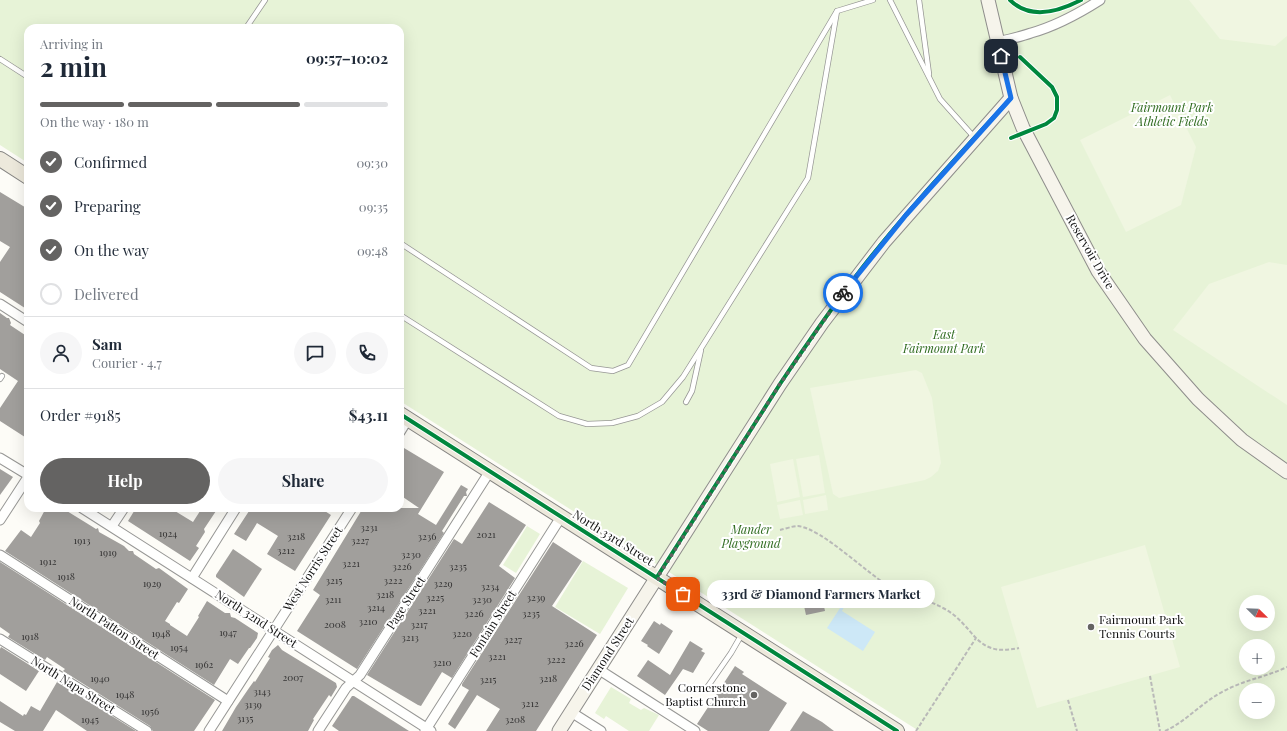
<!DOCTYPE html>
<html lang="en">
<head>
<meta charset="utf-8">
<style>
	:root { --surface:#fff; --page:#f6f6f7; --text:#1f2937; --muted:#747a83; --line:#e0e1e3; --accent:#646362 }
	body { margin:0; font-family:"Playfair Display",serif; background:var(--page); color:var(--text); height:100vh; display:flex; flex-direction:column; font-size:15px; white-space:nowrap }
	* { box-sizing:border-box; margin:0 }
	p { font-size:13px; color:var(--muted) }
	.icon { flex:none; width:22px; height:22px; fill:none; stroke:currentColor; stroke-width:2; stroke-linecap:round; stroke-linejoin:round }
	.map { position:relative; flex:1; overflow:hidden }
	.details { position:absolute; left:24px; top:24px; width:380px; height:488px; display:flex; flex-direction:column; background:var(--surface); border-radius:12px; box-shadow:0 4px 16px #0002 }
	.details>* { flex:none }
	.needle { width:26px; rotate:113deg }
	.fabs { position:absolute; left:1239px; top:595px; display:grid; gap:8px }
	.fabs a { display:grid; place-items:center; width:36px; height:36px; border-radius:50%; background:var(--surface); box-shadow:0 4px 16px #0002; font-size:20px }
	.pin { position:absolute; display:grid; place-items:center; width:34px; height:34px; color:#fff; margin:-17px; border-radius:8px; box-shadow:0 2px 6px #0006 }
	.courier { position:absolute; display:grid; place-items:center; width:40px; height:40px; margin:-20px; border:3px solid #1a73e8; border-radius:50%; background:#fff; color:#222; box-shadow:0 1px 5px #0007 }
	.bubble { position:absolute; height:28px; border-radius:14px; background:var(--surface); box-shadow:0 4px 16px #0002; font-size:13px; font-weight:700; line-height:28px; text-align:center }
	.head em { font-style:normal; font-weight:700 }
	.head div { display:flex; flex-direction:column-reverse }
	.head { display:flex; align-items:center; justify-content:space-between; height:68px; padding:0 16px }
	h1 { font-size:26px; font-weight:700; line-height:30px }
	.bar { display:grid; grid-template-columns:repeat(4,1fr); gap:6px 4px; align-content:center; height:48px; padding:0 16px }
	.bar i { height:5px; border-radius:3px; background:var(--line) }
	.bar .active { background:var(--accent) }
	.bar p { grid-column:span 4 }
	.line { display:flex; align-items:center; gap:10px; padding:0 16px; border-top:1px solid var(--line) }
	.line div { flex:1 }
	.round { display:grid; place-items:center; flex:none; width:42px; height:42px; border-radius:21px; background:var(--page) }
	ol { padding:0 16px; list-style:none }
	li { display:flex; align-items:center; gap:12px; height:44px }
	li p { margin-inline-start:auto }
	li .icon { padding:4px; border-radius:50%; background:var(--accent); color:#fff; stroke-width:4 }
	li:last-child { color:var(--muted) }
	li i { width:22px; height:22px; border:2px solid var(--line); border-radius:50% }
	.cta { display:flex; gap:8px; margin-top:auto; padding:8px 16px }
	.cta a { flex:1; height:46px; border-radius:24px; background:var(--accent); color:#fff; font-size:16px; font-weight:700; line-height:46px; text-align:center }
	.cta a+a { background:var(--page); color:var(--text) }
	.map>svg:first-child { display:block }
	.green { fill:#e7f3d7; fill-rule:evenodd }
	.pitch { fill:#f0f6e1 }
	.water { fill:#cde8f7 }
	.building { fill:#a19f9c }
	.lines { fill:none; stroke-linecap:round; stroke-linejoin:round }
	.lane-casing { stroke:#979795; stroke-width:6 }
	.street-casing { stroke:#979795; stroke-width:11 }
	.secondary-casing { stroke:#8e8d8b; stroke-width:15 }
	.primary-casing { stroke:#858482; stroke-width:16 }
	.path { stroke:#b9b9b8; stroke-width:2; stroke-dasharray:4 2; stroke-linecap:butt }
	.lane { stroke:#fffffe; stroke-width:4.5 }
	.street { stroke:#fffffe; stroke-width:9 }
	.secondary { stroke:#f6f4eb; stroke-width:13 }
	.primary { stroke:#ede9dc; stroke-width:14 }
	.cycleway-casing { stroke:#fff; stroke-width:6 }
	.cycleway { stroke:#00873e; stroke-width:4 }
	.done { stroke:#646362; stroke-width:4; stroke-dasharray:0 7.2 }
	.route { stroke:#1a73e8; stroke-width:5 }
	.poi-dot { fill:#646362; stroke:#fff; stroke-width:1.5 }
	.labels { text-anchor:middle; stroke-width:4; stroke-linejoin:round; paint-order:stroke }
	.number-label { font-size:10px; fill:#353434 }
	.park-label { font-size:12px; font-style:italic; fill:#2f6b1f; stroke:#fff }
	.street-label { font-size:12px; fill:#111; stroke:#fff }
	.poi-label { font-size:12px; fill:#111; stroke:#fff; text-anchor:start }
</style>
</head>
<body>
<div class="map">
<svg width="1287" height="731" viewBox="0 0 1287 731">
	<rect width="100%" height="100%" fill="#fdfcf7"/>
	<g class="green">
		<path d="M0 0H1287V731H919L400 401V28H28V163L0 145ZM1246 602H1268V624H1246ZM1246 646H1268V668H1246ZM1246 690H1268V712H1246Z"/>
		<polygon points="527,526 540,534 516,573 503,565"/>
		<polygon points="583,561 628,588 600,634 555,607"/>
		<polygon points="611,687 631,699 629,703 641,710 644,708 659,715 649,731 629,731 606,716 604,719 595,713"/>
	</g>
	<g class="pitch">
		<polygon points="1189,0 1287,0 1287,36 1275,46 1220,39"/>
		<polygon points="1170,95 1196,147 1181,205 1126,232 1080,140"/>
		<polygon points="1269,262 1287,265 1287,405 1173,330 1209,284"/>
		<polygon points="916,370 922,373 932,398 941,463 938,471 931,477 925,480 839,498 833,494 810,388"/>
		<polygon points="819,455 825,493 803,497 796,459"/>
		<polygon points="793,459 800,497 777,502 770,464"/>
		<polygon points="826,495 828,510 805,514 803,500"/>
		<polygon points="800,500 803,515 780,519 777,505"/>
		<polygon points="1145,545 1180,667 1037,708 1001,587"/>
	</g>
	<polygon class="water" points="842,605 844,607 842,611 875,632 863,651 827,628"/>
	<g class="building">
		<polygon points="0,192 28,209 28,310 0,292 0,262 10,247 0,241"/>
		<polygon points="0,313 7,318 9,318 11,323 10,325 28,337 28,439 0,421 0,408 18,381 0,369"/>
		<polygon points="404,448 444,472 418,514 436,525 461,485 468,489 466,492 467,496 464,496 442,531 444,533 357,669 297,631 320,595 313,590 363,508 419,508 400,495 400,451 403,451"/>
		<polygon points="0,469 13,477 0,495"/>
		<polygon points="489,502 526,525 499,566 515,578 452,678 442,672 421,706 418,705 367,675 454,539 462,544"/>
		<polygon points="46,508 62,508 88,524 96,529 98,528 99,532 124,546 129,551 133,551 134,554 156,569 159,568 188,589 179,603 177,602 165,621 170,624 170,625 187,636 199,617 198,616 207,601 225,613 230,613 231,617 235,618 258,633 257,638 250,648 249,648 238,664 230,659 214,685 5,551 21,530 31,537 40,523 39,521"/>
		<polygon points="136,508 170,508 193,522 202,508 218,508 204,529 205,532 196,546 199,548 190,561 128,521"/>
		<polygon points="251,508 320,508 331,515 295,571 267,554 278,536 257,523 246,541 234,534"/>
		<polygon points="553,542 582,561 552,606 597,635 536,731 486,731 500,709 477,695 455,729 448,724 469,690 462,686 462,684"/>
		<polygon points="233,549 262,569 244,597 216,577 216,575"/>
		<polygon points="0,562 215,700 194,731 153,731 150,726 63,671 65,669 47,657 45,660 8,637 10,634 0,627"/>
		<polygon points="821,592 825,611 806,615 802,597"/>
		<polygon points="654,621 660,625 661,623 673,631 659,654 647,646 648,645 641,641"/>
		<polygon points="690,641 703,649 701,651 705,653 693,673 683,669 665,695 637,676 648,660 670,675"/>
		<polygon points="278,645 282,650 336,683 337,687 331,697 329,695 313,719 314,720 308,731 222,731 236,707 249,688 254,681 255,682 270,658 268,657 272,650"/>
		<polygon points="1,647 39,671 26,691 0,674 0,649"/>
		<polygon points="735,666 744,672 742,674 787,703 769,731 708,731 697,724"/>
		<polygon points="57,682 136,731 87,731 56,710 43,731 15,731 0,722 0,701 23,716 24,714 26,715 31,706 40,711"/>
		<polygon points="352,696 354,696 409,731 339,731 332,726"/>
		<polygon points="803,711 822,722 834,731 790,731"/>
	</g>
	<g class="lines">
		<g class="lane-casing">
			<g id="lane">
				<polyline points="890,0 940,99 974,137"/>
				<polyline points="919,0 929,74"/>
				<polyline points="246,28 265,0"/>
				<polyline points="0,59 28,77"/>
				<polyline points="400,243 591,368 613,371 628,365 837,11 873,0"/>
				<polyline points="400,315 559,416 587,424 612,423 638,416 662,402 683,377 808,178 837,11"/>
				<polyline points="0,379 2,376"/>
				<polyline points="686,402 692,391 701,350"/>
				<polyline points="706,689 731,653 742,634"/>
			</g>
		</g>
		<g class="street-casing">
			<g id="street">
				<path d="M998 42C1009 39 1020 37 1031 33 1056 26 1078 14 1100 0"/>
				<polyline points="0,304 28,322"/>
				<polyline points="400,432 408,419"/>
				<polyline points="0,458 28,475"/>
				<polyline points="82,508 431,731"/>
				<polyline points="0,520 28,477"/>
				<polyline points="112,526 124,508"/>
				<polyline points="0,555 228,701"/>
				<polyline points="192,578 236,508"/>
				<polyline points="0,639 147,731"/>
				<polyline points="598,669 695,731"/>
				<polyline points="571,712 601,731"/>
				<polyline points="209,731 352,508"/>
				<polyline points="318,731 346,688 360,675 490,471"/>
				<polyline points="425,731 561,517"/>
			</g>
		</g>
		<g class="secondary-casing">
			<g id="secondary">
				<polyline points="988,0 1011,98 1023,128 1098,271 1145,339 1198,399 1242,440 1287,472"/>
				<polyline points="559,731 780,384 822,323 884,242 1011,98"/>
			</g>
		</g>
		<g class="primary-casing">
			<g id="primary">
				<polyline points="0,159 28,177"/>
				<polyline points="400,414 897,731"/>
			</g>
		</g>
		<g class="path">
			<path d="M780 530C785 529 792 526 798 526 823 529 867 574 892 588 908 596 927 599 943 608 976 625 973 658 1019 648"/>
			<polyline points="1150,676 1160,731"/>
			<polyline points="1068,700 1077,731"/>
			<polyline points="916,731 976,638"/>
			<path d="M1165 731C1187 721 1202 702 1224 691 1244 680 1266 677 1287 667"/>
		</g>
		<use href="#lane" class="lane"/>
		<use href="#street" class="street"/>
		<use href="#secondary" class="secondary"/>
		<use href="#primary" class="primary"/>
		<g class="cycleway-casing">
			<g id="cycleway">
				<path d="M1010 0C1030 20 1058 12 1081 0"/>
				<polyline points="1011,138 1046,124 1054,118 1057,110 1057,97 1052,87 1020,57"/>
				<polyline points="400,414 897,731"/>
				<path d="M657 577 780 384C806 345 833 306 862 268 908 209 961 153 1011 98"/>
			</g>
		</g>
		<use href="#cycleway" class="cycleway"/>
	</g>
	<g class="lines">
		<polyline class="done" points="683,594 657,578 780,384 843,293"/>
		<polyline class="route" points="843,293 906,215 1011,98 1001,56"/>
	</g>
	<g class="poi-dot">
		<circle cx="1091" cy="627" r="4"/>
		<circle cx="754" cy="695" r="4"/>
	</g>
	<g class="labels">
		<g class="number-label">
			<text x="369" y="531">3231</text>
			<text x="168" y="537">1924</text>
			<text x="486" y="538">2021</text>
			<text x="296" y="540">3218</text>
			<text x="427" y="540">3236</text>
			<text x="82" y="544">1913</text>
			<text x="360" y="544">3227</text>
			<text x="286" y="554">3212</text>
			<text x="108" y="556">1919</text>
			<text x="411" y="558">3230</text>
			<text x="48" y="565">1912</text>
			<text x="351" y="567">3221</text>
			<text x="402" y="570">3226</text>
			<text x="458" y="570">3235</text>
			<text x="66" y="580">1918</text>
			<text x="334" y="584">3215</text>
			<text x="393" y="584">3222</text>
			<text x="152" y="587">1929</text>
			<text x="443" y="587">3229</text>
			<text x="490" y="590">3234</text>
			<text x="385" y="598">3218</text>
			<text x="435" y="601">3225</text>
			<text x="536" y="601">3239</text>
			<text x="333" y="603">3211</text>
			<text x="482" y="603">3230</text>
			<text x="376" y="611">3214</text>
			<text x="427" y="614">3221</text>
			<text x="474" y="617">3226</text>
			<text x="531" y="617">3235</text>
			<text x="368" y="625">3210</text>
			<text x="335" y="628">2008</text>
			<text x="419" y="628">3217</text>
			<text x="228" y="636">1947</text>
			<text x="161" y="637">1948</text>
			<text x="462" y="637">3220</text>
			<text x="30" y="640">1918</text>
			<text x="410" y="641">3213</text>
			<text x="513" y="643">3227</text>
			<text x="574" y="647">3226</text>
			<text x="179" y="651">1954</text>
			<text x="497" y="660">3221</text>
			<text x="556" y="663">3222</text>
			<text x="442" y="666">3210</text>
			<text x="204" y="668">1962</text>
			<text x="293" y="681">2007</text>
			<text x="100" y="682">1940</text>
			<text x="548" y="682">3218</text>
			<text x="488" y="683">3215</text>
			<text x="262" y="695">3143</text>
			<text x="125" y="698">1948</text>
			<text x="530" y="707">3212</text>
			<text x="253" y="708">3139</text>
			<text x="150" y="715">1956</text>
			<text x="245" y="722">3135</text>
			<text x="90" y="723">1945</text>
			<text x="515" y="723">3208</text>
		</g>
		<g class="park-label">
			<text x="1172" y="112">Fairmount Park<tspan x="1172" dy="14">Athletic Fields</tspan></text>
			<text x="944" y="339">East<tspan x="944" dy="14">Fairmount Park</tspan></text>
			<text x="751" y="534">Mander<tspan x="751" dy="14">Playground</tspan></text>
		</g>
		<g class="street-label">
			<text transform="translate(1090 252) rotate(60)" y="4">Reservoir Drive</text>
			<text transform="translate(613 538) rotate(32)" y="4">North 33rd Street</text>
			<text transform="translate(313 569) rotate(-57)" y="4">West Norris Street</text>
			<text transform="translate(406 603) rotate(-57)" y="4">Page Street</text>
			<text transform="translate(256 619) rotate(33)" y="4">North 32nd Street</text>
			<text transform="translate(493 624) rotate(-58)" y="4">Fontain Street</text>
			<text transform="translate(114 628) rotate(33)" y="4">North Patton Street</text>
			<text transform="translate(608 654) rotate(-57)" y="4">Diamond Street</text>
			<text transform="translate(73 685) rotate(32)" y="4">North Napa Street</text>
		</g>
		<g class="poi-label">
			<text x="1099" y="624">Fairmount Park<tspan x="1099" dy="14">Tennis Courts</tspan></text>
			<text x="746" y="692" text-anchor="end">Cornerstone<tspan x="746" dy="14">Baptist Church</tspan></text>
		</g>
	</g>
</svg>
<div class="fabs">
<a><svg class="needle" viewBox="-14 -14 28 28"><path d="M0-13l5 13h-10z" fill="#e53935"/><path d="M0 13l5-13h-10z" fill="#747a83"/></svg></a>
<a>+</a>
<a>−</a>
</div>
<div class="pin" style="left:683px;top:594px;background:#ea580c"><svg class="icon" aria-label="bag" viewBox="0 0 24 24"><path d="M5 8h14l-1 12H6zM9 8a3 3 0 0 1 6 0"/></svg></div>
<div class="pin" style="left:1001px;top:56px;background:#1f2937"><svg class="icon" aria-label="home" viewBox="0 0 24 24"><path d="M3 11l9-7 9 7M6 9v11h12V9"/></svg></div>
<div class="courier" style="left:843px;top:293px"><svg class="icon" aria-label="bike" viewBox="0 0 24 24"><circle cx="6" cy="16" r="4"/><circle cx="18" cy="16" r="4"/><path d="M6 16l4-8h5l3 8M10 8l3 8H6M13 5h3"/></svg></div>
<div class="bubble" style="left:707px;top:580px;width:228px">33rd &amp; Diamond Farmers Market</div>
<section class="details">
<div class="head"><div><h1>2 min</h1><p>Arriving in</p></div><em>09:57–10:02</em></div>
<div class="bar"><i class="active"></i><i class="active"></i><i class="active"></i><i></i><p>On the way · 180 m</p></div>
<ol>
<li><svg class="icon" aria-label="check" viewBox="0 0 24 24"><path d="M5 12l5 5 9-10"/></svg>Confirmed<p>09:30</p></li>
<li><svg class="icon" aria-label="check" viewBox="0 0 24 24"><path d="M5 12l5 5 9-10"/></svg>Preparing<p>09:35</p></li>
<li><svg class="icon" aria-label="check" viewBox="0 0 24 24"><path d="M5 12l5 5 9-10"/></svg>On the way<p>09:48</p></li>
<li><i></i>Delivered</li>
</ol>
<div class="line" style="height:72px"><a class="round"><svg class="icon" aria-label="person" viewBox="0 0 24 24"><circle cx="12" cy="8" r="4"/><path d="M4 21q1-7 8-7t8 7"/></svg></a><div><b>Sam</b><p>Courier · 4.7</p></div><a class="round"><svg class="icon" aria-label="chat" viewBox="0 0 24 24"><path d="M4 5h16v11H9l-5 4z"/></svg></a><a class="round"><svg class="icon" aria-label="phone" viewBox="0 0 24 24"><path d="M5 4h4l2 5-3 2q2 4 5 5l2-3 5 2v4C11 20 4 13 5 4z"/></svg></a></div>
<div class="line" style="height:52px"><div>Order #9185</div><b>$43.11</b></div>
<div class="cta"><a>Help</a><a>Share</a></div>
</section>
</div>
</body>
</html>
